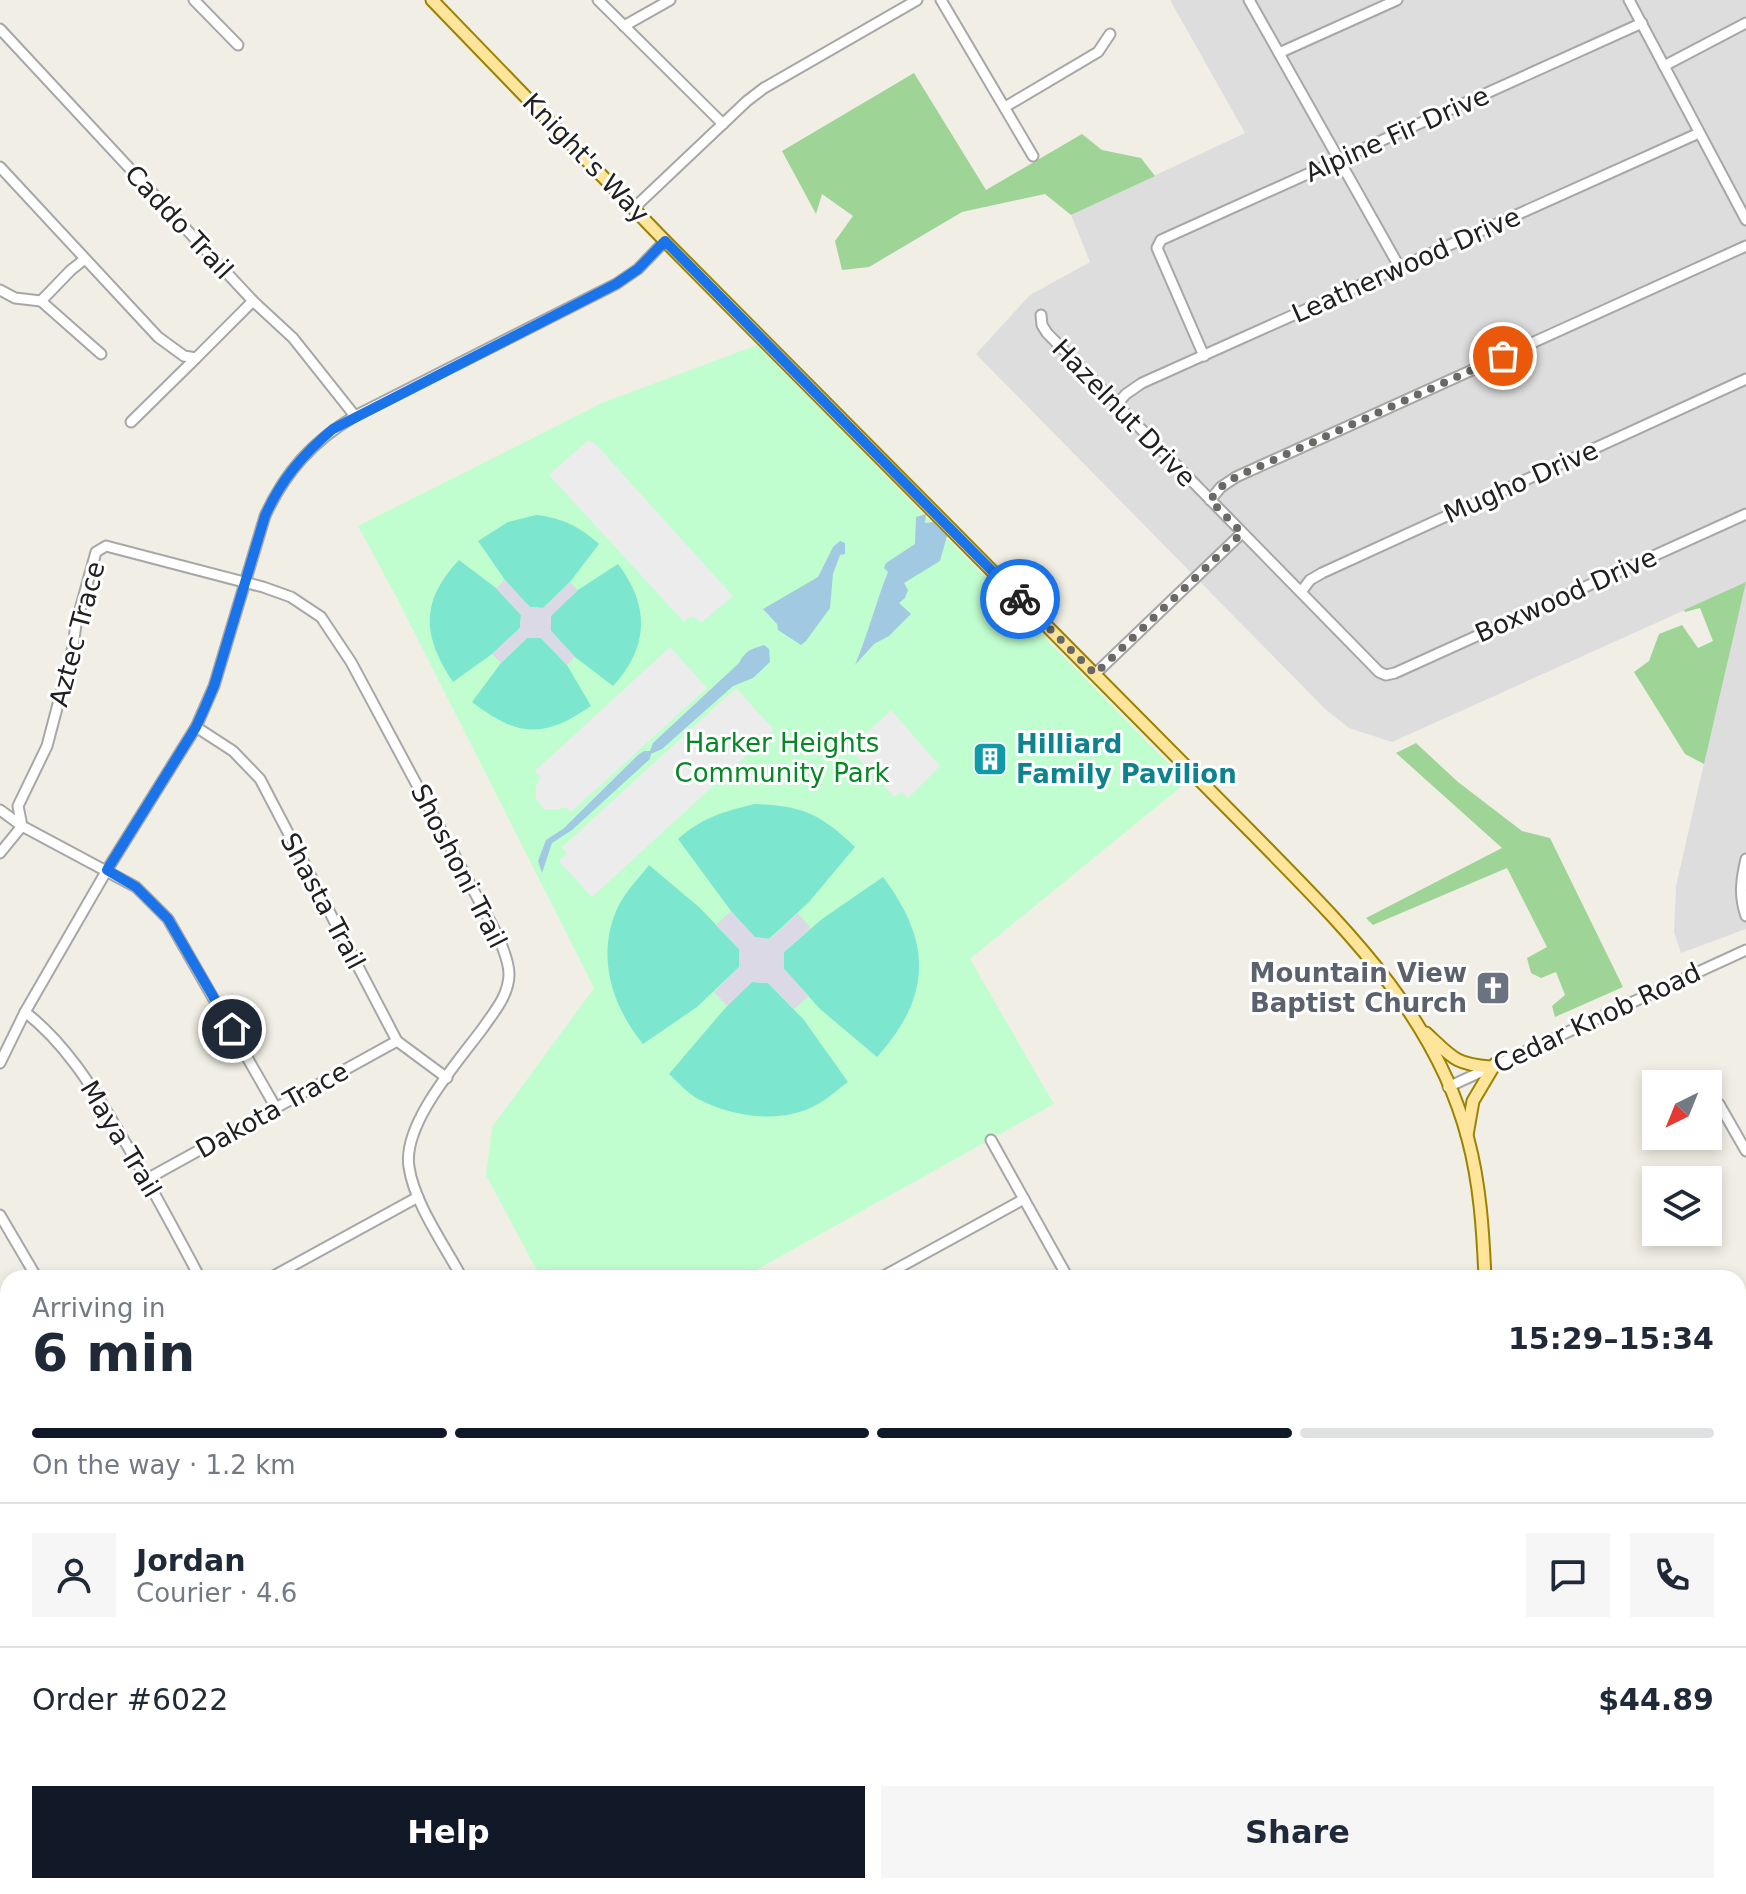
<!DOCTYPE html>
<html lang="en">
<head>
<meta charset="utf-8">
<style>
	:root { --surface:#fff; --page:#f6f6f7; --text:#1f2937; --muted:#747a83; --line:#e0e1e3; --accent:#111827 }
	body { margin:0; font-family:"DejaVu Sans",sans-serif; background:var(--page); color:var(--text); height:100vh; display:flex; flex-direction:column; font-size:30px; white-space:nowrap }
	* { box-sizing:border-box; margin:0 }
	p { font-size:26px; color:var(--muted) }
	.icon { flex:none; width:44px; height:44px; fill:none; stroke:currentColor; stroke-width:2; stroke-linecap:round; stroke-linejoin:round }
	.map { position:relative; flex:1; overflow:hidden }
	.details { position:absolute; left:0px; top:1270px; width:1746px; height:624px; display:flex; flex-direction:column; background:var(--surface); border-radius:24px 24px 0 0; box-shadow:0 4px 12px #0003 }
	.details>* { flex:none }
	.needle { width:52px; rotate:223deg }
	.buttons { position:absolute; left:1642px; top:1070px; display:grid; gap:16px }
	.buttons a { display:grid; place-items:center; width:80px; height:80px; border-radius:0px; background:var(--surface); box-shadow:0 4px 12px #0003; font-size:40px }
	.pin { position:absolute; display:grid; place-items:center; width:68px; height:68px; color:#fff; margin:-34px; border:4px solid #fff; border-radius:50%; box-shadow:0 2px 8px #0007 }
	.courier { position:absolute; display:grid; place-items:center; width:80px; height:80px; margin:-40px; border:6px solid #1a73e8; border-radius:50%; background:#fff; color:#222; box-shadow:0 2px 10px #0007 }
	.headline em { font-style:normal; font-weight:600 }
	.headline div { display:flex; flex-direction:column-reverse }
	.headline { display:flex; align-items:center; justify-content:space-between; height:136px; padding:0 32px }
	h1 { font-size:52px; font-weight:600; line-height:60px }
	.bar { display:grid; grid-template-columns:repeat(4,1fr); gap:12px 8px; align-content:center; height:96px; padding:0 32px }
	.bar i { height:10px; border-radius:6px; background:var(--line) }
	.bar .current { background:var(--accent) }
	.bar p { grid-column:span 4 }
	.line { display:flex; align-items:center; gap:20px; padding:0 32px; border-top:2px solid var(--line) }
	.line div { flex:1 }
	.round { display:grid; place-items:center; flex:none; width:84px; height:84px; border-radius:0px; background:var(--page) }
	.action { display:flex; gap:16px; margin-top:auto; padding:16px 32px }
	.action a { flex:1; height:92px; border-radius:0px; background:var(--accent); color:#fff; font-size:32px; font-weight:600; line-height:92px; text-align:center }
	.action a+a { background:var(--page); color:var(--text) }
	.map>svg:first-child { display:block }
	.residential { fill:#dedddd }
	.education { fill:#faffe0 }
	.forest { fill:#9fd497 }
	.park { fill:#c0fecf }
	.pitch { fill:#7de6cf }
	.parking { fill:#ececec }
	.plaza { fill:#dcd9e7 }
	.water { fill:#a2c9e2 }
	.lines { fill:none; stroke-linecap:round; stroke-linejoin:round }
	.stream { stroke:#a2c9e2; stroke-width:3 }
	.minor-casing { stroke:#a7a7a7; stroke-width:13 }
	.major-casing { stroke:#9b8200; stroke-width:15 }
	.minor { stroke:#fff; stroke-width:9 }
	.major { stroke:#ffe59c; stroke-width:11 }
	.done { stroke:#696865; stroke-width:8; stroke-dasharray:0 14.4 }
	.route { stroke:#1a73e8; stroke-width:10 }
	.labels { text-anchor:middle; stroke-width:6; stroke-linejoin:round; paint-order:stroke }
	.street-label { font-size:26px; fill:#202020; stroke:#fff }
	.park-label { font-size:26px; fill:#038924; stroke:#fff }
	.culture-label { font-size:26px; font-weight:bold; fill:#0d838f; stroke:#fff; text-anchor:start }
	.worship-label { font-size:26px; font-weight:bold; fill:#5b616d; stroke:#fff; text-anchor:end }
</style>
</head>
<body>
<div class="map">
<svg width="1746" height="1894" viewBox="0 0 1746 1894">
	<rect width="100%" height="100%" fill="#f1efe5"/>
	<polygon class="residential" points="1170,0 1746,0 1746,929 1681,953 1674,932 1676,886 1745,583 1392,742 1349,728 1325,709 976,354 1030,295 1090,262 1071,215 1245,133"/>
	<polygon class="education" points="868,1886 1647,1886 1651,1894 854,1894"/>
	<g class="forest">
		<polygon points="914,73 986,190 1082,134 1102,150 1141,158 1155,176 1071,215 1045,194 962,212 869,267 842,270 835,241 853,216 822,194 816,214 782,151"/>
		<polygon points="1746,582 1704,764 1685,754 1634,672 1649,661 1659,634 1682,625 1698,648 1713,641 1700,608 1685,612 1684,610"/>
		<polygon points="1416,743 1458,782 1522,831 1550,838 1623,987 1555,1017 1552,1006 1565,995 1556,972 1541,978 1531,973 1527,958 1547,947 1507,868 1373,925 1366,918 1502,848 1396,753"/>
	</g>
	<polygon class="park" points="757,345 1187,782 970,959 1054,1104 742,1278 541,1278 486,1175 492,1127 594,988 399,602 358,526 602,403"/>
	<g class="pitch">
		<path d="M536 515C562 518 579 526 599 544L570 582 543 608 529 607 505 580 478 541 508 522Z"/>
		<path d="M459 560 496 588 521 615 520 628 492 654 453 682C422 636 420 601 459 560Z"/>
		<path d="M618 564C650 606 649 647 613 686L575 657 551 631V615L578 590Z"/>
		<path d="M527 638H541L567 665 591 706C543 739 518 737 472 702L501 663Z"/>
		<path d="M755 804C803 806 820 814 855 847L809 902 769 939 754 937 731 911 678 839C701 818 725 811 755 804Z"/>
		<path d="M649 865 700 908 739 949V967L697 1007 643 1044C611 1005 595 953 619 905 626 891 639 878 649 865Z"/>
		<path d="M883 877C932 942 932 996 877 1057L820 1009 784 969V952L822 919Z"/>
		<path d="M752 982 768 983 804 1020 848 1082C838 1089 829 1098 818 1104 782 1125 733 1117 698 1099 687 1093 678 1082 669 1074L727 1006Z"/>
		<rect x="1164" y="1886" width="135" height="8"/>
		<polygon points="1324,1886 1379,1886 1383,1894 1328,1894"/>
	</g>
	<g class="parking">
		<polygon points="587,441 593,442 600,449 733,596 702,622 691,616 684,622 549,475"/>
		<polygon points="670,647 707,688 571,812 566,807 557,810 545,810 536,799 536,786 541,778 535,771"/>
		<polygon points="736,688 774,730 592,897 559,861 567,854 562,847"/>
		<polygon points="891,710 940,766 908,798 902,792 894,797 850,749"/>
	</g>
	<g class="plaza">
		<polygon points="505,580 530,607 543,608 570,582 578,590 551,616 551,631 575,657 567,665 541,638 527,638 501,663 492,654 520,628 521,615 496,588"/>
		<polygon points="731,911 755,937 770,939 798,913 811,928 784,952 784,969 809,996 794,1009 768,983 752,982 727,1006 714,992 739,967 739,949 716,925"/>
	</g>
	<g class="water">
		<path d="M926 514 925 523 933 522 947 536 940 561 904 583 908 590 905 598 899 603 911 614 889 636 874 644 855 665C868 634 876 602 888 572L884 568 886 563 915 544 916 517Z"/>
		<polygon points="840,541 845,543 845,554 840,555 833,574 830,608 806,641 801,645 778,630 777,624 763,609 818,577 833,547"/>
		<path d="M764 645 769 649 770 662 753 678 733 686 662 749 651 754 650 759 572 830 552 843 542 873 538 861 546 840 563 829 638 755 644 751H650L653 743 739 663C745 651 751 649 764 645Z"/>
	</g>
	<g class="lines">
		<g class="stream">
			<polyline points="885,1894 885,1886"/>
			<polyline points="1086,1894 1090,1886"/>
		</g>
		<g class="minor-casing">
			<g id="minor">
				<polyline points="194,0 238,45"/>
				<polyline points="598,0 723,124"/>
				<polyline points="941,0 1033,156"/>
				<polyline points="1249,0 1400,268"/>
				<polyline points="1629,0 1746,220"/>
				<polyline points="624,26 670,0"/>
				<polyline points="0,29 253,301 293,338 355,416"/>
				<polyline points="1279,53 1397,0"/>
				<polyline points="1664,66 1746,23"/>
				<polyline points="1005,107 1098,52 1110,34"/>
				<polyline points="0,167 158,337 184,356 196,358 253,301"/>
				<polyline points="635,207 747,101 764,88 917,0"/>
				<polyline points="0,290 15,298 41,301 71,270 85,259"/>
				<polyline points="41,301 101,354"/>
				<polyline points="1041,315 1042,325 1047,333 1379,672 1386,675 1395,673 1746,514"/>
				<polyline points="1204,356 1157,248 1161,240 1642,23"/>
				<polyline points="1117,404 1126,394 1142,383 1699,133"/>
				<polyline points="131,422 196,358"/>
				<polyline points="1210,500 1221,487 1236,477 1746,246"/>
				<polyline points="1301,592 1310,580 1322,573 1746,379"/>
				<polyline points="1095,674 1242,533"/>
				<polyline points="196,727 233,751 260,779 397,1041 447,1078"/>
				<polyline points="0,810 22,826 136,887 168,919 276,1108"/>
				<path d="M0 853 22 826 18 806 47 746 73 647 76 624 96 552 106 546 263 587 291 597 321 617 351 662 499 938C503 950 509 961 509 974 509 995 494 1012 483 1028 458 1062 402 1124 409 1167 414 1203 445 1246 462 1278"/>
				<path d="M1746 859C1741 880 1739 896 1746 916"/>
				<path d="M25 1012C64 1042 91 1085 116 1127 146 1176 173 1227 200 1278"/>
				<path d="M0 1063 25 1012 107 870 196 727 214 686 265 516C285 472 313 441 355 416L616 284 638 269 665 241"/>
				<polyline points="1448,1087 1746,950"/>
				<polyline points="1708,1096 1719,1104 1746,1151"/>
				<polyline points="991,1140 1068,1278"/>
				<polyline points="147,1179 397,1041"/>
				<polyline points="0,1215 37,1278"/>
				<polyline points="270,1278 418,1197"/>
				<polyline points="880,1278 1024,1199"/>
				<polyline points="0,1327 8,1321"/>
				<polyline points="1738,1395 1746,1410"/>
				<polyline points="0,1529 8,1543"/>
				<polyline points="0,1817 8,1832"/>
				<polyline points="36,1886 41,1894"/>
				<polyline points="462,1886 467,1894"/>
				<polyline points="209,1894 224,1886"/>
				<polyline points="630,1894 644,1886"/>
			</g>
		</g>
		<g class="major-casing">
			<g id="major">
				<path d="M432 0 665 241 1256 837C1342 925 1436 1015 1468 1139 1480 1184 1483 1231 1485 1278"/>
				<path d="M1426 1033C1452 1057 1454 1064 1490 1067"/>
				<polyline points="1467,1135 1473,1101 1495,1064"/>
				<polyline points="1683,1886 1688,1894"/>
			</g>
		</g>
		<use href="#minor" class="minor"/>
		<use href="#major" class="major"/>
	</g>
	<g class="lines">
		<polyline class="done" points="1020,599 1095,674 1242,533 1210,500 1221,487 1236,477 1503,356"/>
		<path class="route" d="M232 1029 168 919 136 887 107 870 196 727 205 707 214 686 265 516C281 480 303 454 333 429L616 284 638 269 665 241 1020 599"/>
	</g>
	<defs>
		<g id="building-square" transform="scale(1.8)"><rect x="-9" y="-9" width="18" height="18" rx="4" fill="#0f9aa8" stroke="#fff"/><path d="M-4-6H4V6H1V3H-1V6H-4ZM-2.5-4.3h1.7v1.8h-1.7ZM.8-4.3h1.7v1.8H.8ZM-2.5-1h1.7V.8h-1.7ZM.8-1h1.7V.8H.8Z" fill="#fff"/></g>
		<g id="church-square" transform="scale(1.8)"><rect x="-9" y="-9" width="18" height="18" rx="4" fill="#6b7280" stroke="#fff"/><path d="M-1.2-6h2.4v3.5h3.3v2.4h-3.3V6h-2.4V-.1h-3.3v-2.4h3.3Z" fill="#fff"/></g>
	</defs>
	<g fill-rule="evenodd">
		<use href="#building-square" x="990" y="759"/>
		<use href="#church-square" x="1493" y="988"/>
	</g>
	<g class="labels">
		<g class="street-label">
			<text transform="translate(1397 134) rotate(-24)" y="9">Alpine Fir Drive</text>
			<text transform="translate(586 158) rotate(46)" y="9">Knight's Way</text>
			<text transform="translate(179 222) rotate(47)" y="9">Caddo Trail</text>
			<text transform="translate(1406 265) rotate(-24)" y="9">Leatherwood Drive</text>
			<text transform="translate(1124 413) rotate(46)" y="9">Hazelnut Drive</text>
			<text transform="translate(1521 482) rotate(-24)" y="9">Mugho Drive</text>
			<text transform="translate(1566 595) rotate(-24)" y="9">Boxwood Drive</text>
			<text transform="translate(77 634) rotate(-75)" y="9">Aztec Trace</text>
			<text transform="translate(459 866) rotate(63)" y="9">Shoshoni Trail</text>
			<text transform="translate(323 901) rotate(62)" y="9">Shasta Trail</text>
			<text transform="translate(1597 1018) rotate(-25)" y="9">Cedar Knob Road</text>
			<text transform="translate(272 1110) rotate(-29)" y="9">Dakota Trace</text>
			<text transform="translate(121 1139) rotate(59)" y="9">Maya Trail</text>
		</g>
		<g class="park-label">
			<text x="782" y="752">Harker Heights<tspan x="782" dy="30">Community Park</tspan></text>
		</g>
		<g class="culture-label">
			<text x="1016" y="753">Hilliard<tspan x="1016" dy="30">Family Pavilion</tspan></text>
		</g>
		<g class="worship-label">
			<text x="1467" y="982">Mountain View<tspan x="1467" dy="30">Baptist Church</tspan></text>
		</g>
	</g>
</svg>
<div class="buttons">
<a><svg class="needle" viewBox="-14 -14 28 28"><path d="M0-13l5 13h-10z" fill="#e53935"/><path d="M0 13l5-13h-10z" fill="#747a83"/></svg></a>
<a><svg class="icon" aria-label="layers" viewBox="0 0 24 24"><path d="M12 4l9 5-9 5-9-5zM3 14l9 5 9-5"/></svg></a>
</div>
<div class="pin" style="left:1503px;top:356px;background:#ea580c"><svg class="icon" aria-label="bag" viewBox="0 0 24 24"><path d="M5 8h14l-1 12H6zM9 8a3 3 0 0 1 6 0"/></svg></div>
<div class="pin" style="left:232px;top:1029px;background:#1f2937"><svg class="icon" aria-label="home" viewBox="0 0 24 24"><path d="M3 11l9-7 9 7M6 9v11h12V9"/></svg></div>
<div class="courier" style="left:1020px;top:599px"><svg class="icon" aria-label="bike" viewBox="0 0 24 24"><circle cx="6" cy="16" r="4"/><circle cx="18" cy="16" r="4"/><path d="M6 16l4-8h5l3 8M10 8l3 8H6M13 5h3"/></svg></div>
<section class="details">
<div class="headline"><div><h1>6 min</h1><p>Arriving in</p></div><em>15:29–15:34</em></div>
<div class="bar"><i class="current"></i><i class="current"></i><i class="current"></i><i></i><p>On the way · 1.2 km</p></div>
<div class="line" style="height:144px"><a class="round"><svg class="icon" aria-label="person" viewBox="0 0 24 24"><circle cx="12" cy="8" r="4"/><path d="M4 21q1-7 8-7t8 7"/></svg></a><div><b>Jordan</b><p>Courier · 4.6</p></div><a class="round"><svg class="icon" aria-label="chat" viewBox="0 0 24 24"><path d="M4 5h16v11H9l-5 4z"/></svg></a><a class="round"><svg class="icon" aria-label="phone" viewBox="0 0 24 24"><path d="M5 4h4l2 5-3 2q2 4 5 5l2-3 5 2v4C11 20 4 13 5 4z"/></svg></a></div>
<div class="line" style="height:104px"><div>Order #6022</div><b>$44.89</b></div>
<div class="action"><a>Help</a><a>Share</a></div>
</section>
</div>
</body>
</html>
